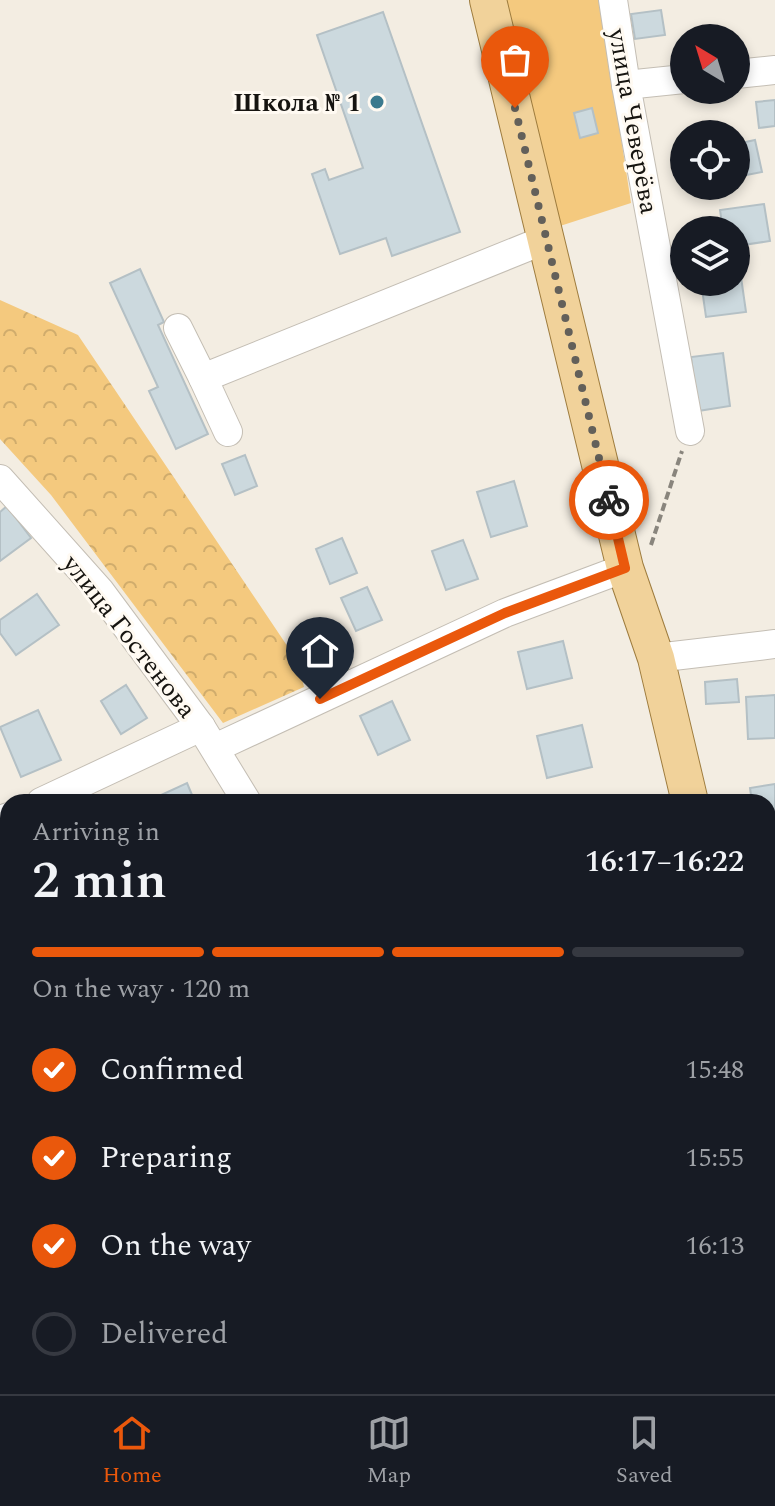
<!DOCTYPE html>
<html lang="en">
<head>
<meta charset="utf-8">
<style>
	:root { --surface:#171b24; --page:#242831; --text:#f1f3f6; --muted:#9ea1a6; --line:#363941; --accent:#ea580c }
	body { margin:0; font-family:Spectral,serif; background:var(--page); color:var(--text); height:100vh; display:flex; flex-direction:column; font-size:30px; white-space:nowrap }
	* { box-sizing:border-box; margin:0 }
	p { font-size:26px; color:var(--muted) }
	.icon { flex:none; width:44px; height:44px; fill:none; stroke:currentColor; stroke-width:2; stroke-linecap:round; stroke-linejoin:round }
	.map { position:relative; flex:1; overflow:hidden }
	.details { position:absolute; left:0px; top:794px; width:776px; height:600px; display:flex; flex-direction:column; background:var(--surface); border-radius:24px 24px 0 0; box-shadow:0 4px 12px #0003 }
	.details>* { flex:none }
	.needle { width:52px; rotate:322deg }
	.tools { position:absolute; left:670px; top:24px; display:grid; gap:16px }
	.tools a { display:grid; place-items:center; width:80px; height:80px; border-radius:50%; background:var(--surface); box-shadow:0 4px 12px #0003; font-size:40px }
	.pin { position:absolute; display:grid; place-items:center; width:68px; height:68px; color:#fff; margin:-82px -34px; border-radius:50% 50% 50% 0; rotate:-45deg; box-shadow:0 0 8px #0007 }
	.pin .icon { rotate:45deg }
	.courier { position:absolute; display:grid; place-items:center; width:80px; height:80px; margin:-40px; border:6px solid #ea580c; border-radius:50%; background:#fff; color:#222; box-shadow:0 2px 10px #0007 }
	.head em { font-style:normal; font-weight:600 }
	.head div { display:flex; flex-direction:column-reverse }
	.head { display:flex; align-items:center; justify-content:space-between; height:136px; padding:0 32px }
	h1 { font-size:52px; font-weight:600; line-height:60px }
	.bar { display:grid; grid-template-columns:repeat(4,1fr); gap:12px 8px; align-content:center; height:96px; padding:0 32px }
	.bar i { height:10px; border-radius:6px; background:var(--line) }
	.bar .active { background:var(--accent) }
	.bar p { grid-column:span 4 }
	ol { padding:0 32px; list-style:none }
	li { display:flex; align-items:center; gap:24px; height:88px }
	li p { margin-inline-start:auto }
	li .icon { padding:8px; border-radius:50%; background:var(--accent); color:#fff; stroke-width:4 }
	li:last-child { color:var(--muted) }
	li i { width:44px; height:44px; border:4px solid var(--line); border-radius:50% }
	.dock { display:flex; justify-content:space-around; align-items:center; height:112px; border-top:2px solid var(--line); background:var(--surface); font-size:22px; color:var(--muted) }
	.dock a { display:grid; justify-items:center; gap:4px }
	.dock .active { color:var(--accent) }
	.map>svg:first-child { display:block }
	.forest { fill:url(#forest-crowns) }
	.green { fill:#f4c97e }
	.building { fill:#ccd9de; stroke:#b4c0c5; stroke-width:2 }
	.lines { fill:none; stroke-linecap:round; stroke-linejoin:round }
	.minor-casing { stroke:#c4beb4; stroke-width:30 }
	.major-casing { stroke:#9e7c3e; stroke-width:38 }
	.path { stroke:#89857d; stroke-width:4; stroke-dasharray:8 4; stroke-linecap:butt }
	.minor { stroke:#fff; stroke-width:28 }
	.major { stroke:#f1d29a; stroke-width:36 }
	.done { stroke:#63605a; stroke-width:8; stroke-dasharray:0 14.4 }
	.route { stroke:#ea580c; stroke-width:10 }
	.poi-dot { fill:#3a7a8e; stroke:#fffaf2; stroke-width:3 }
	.labels { text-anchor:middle; stroke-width:6; stroke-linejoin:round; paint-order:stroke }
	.poi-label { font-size:26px; font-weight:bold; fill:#161410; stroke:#fffaf2; text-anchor:end }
	.street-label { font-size:26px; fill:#161410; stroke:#fffaf2 }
</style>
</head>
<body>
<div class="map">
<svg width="775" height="1394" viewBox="0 0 775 1394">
	<defs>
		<pattern id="forest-crowns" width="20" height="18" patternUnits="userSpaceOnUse" patternTransform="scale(2)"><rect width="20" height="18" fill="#f4c97e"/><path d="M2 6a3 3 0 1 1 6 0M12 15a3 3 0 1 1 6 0" fill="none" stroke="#d0ac6c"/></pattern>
	</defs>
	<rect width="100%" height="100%" fill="#f3ede2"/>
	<polygon class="forest" points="0,300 78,335 298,662 304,687 223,723 51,495 0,439"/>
	<polygon class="green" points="502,0 600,0 631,203 560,226"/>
	<g class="building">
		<polygon points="661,10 665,35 635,39 631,14"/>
		<polygon points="383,12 460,232 392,256 386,238 340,254 312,174 325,169 329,180 363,168 317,35"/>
		<polygon points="775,100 775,126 759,128 756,102"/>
		<polygon points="592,108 598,133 580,138 574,113"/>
		<polygon points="755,140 762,172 736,177 736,144"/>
		<polygon points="764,204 770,241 736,246 736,230 723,230 720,210"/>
		<polygon points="140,269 164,322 158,325 208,434 176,449 149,391 158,387 110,283"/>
		<polygon points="740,270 746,312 706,317 701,282 736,282 736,271"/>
		<polygon points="723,353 730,406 698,411 691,357"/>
		<polygon points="245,455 257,486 235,495 222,464"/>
		<polygon points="514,481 527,526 491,537 477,492"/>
		<polygon points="7,506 31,538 0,561 0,512"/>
		<polygon points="342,538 357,573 330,584 316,549"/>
		<polygon points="463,540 478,579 446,590 432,551"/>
		<polygon points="367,587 382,620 356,631 341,598"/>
		<polygon points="37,594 59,625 16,655 0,633 0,620"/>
		<polygon points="563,641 572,678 527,689 518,652"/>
		<polygon points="737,679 739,702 706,704 705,682"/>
		<polygon points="126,685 147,718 121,734 101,701"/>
		<polygon points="775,695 775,738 748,739 746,697"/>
		<polygon points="392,701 410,740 378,755 360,716"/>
		<polygon points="38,710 61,760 21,777 0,727"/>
		<polygon points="582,725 592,767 547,778 537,736"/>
		<polygon points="187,783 195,802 146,802"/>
		<polygon points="775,784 775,830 771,830 768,815 768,802 752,802 750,788"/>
		<polygon points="8,857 8,900 0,903 0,861"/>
		<polygon points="775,873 775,912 771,912 768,892 768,874"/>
		<polygon points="8,1095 8,1164 0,1150 0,1100"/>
		<polygon points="768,1289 775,1314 775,1318 768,1320"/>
		<polygon points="775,1355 775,1389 759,1394 738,1394 736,1386 768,1386 768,1357"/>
		<polygon points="686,1386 727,1386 728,1390 713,1394 688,1394"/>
	</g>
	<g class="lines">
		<g class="minor-casing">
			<g id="minor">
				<polyline points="613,0 626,85 690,431"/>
				<polyline points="736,74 775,70"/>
				<polyline points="626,85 684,79"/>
				<polyline points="178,328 203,378 547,239"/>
				<polyline points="203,378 228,432"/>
				<polyline points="0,479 100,591 201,727 247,802"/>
				<polyline points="656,658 775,644"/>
				<polyline points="215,748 505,613 625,568"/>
				<polyline points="41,802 201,727"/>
				<polyline points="0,821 8,817"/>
				<polyline points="0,980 8,995"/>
				<polyline points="212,1386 216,1394"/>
				<polyline points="534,1386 537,1394"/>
			</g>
		</g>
		<g class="major-casing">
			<g id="major">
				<polyline points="488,0 625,568 656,658 690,802"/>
				<polyline points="768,1140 775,1171"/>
			</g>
		</g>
		<polyline class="path" points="651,545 682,451"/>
		<use href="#minor" class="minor"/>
		<use href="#major" class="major"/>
	</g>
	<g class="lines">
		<polyline class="done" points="515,108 609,500"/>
		<polyline class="route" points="320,699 505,613 625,568 609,500"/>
	</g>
	<circle class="poi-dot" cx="377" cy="102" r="8"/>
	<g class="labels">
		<g class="poi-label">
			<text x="361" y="111">Школа № 1</text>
		</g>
		<g class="street-label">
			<text transform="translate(634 121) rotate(80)" y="9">улица Чеверёва</text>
			<text transform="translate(130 636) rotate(52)" y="9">улица Гостенова</text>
		</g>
	</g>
</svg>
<div class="tools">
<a><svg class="needle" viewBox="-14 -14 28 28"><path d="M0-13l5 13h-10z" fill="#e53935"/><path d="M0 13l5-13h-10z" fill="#9ea1a6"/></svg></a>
<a><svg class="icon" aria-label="locate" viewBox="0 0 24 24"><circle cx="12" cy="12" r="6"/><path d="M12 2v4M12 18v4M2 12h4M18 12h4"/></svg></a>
<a><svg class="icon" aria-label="layers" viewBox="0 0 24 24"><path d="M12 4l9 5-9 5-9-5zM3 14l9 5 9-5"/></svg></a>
</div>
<div class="pin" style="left:515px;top:108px;background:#ea580c"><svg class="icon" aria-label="bag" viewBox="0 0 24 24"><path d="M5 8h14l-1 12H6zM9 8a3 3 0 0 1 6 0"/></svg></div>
<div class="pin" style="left:320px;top:699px;background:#1f2937"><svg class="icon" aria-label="home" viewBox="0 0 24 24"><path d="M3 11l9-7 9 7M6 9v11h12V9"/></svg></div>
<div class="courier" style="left:609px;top:500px"><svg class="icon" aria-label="bike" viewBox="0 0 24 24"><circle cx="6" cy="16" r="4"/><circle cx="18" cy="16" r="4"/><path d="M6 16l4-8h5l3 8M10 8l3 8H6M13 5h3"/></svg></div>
<section class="details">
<div class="head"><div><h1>2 min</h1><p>Arriving in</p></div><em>16:17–16:22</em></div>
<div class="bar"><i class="active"></i><i class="active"></i><i class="active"></i><i></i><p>On the way · 120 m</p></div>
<ol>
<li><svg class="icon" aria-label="check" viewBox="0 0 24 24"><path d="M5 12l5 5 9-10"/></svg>Confirmed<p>15:48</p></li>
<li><svg class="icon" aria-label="check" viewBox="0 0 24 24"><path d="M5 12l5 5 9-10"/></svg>Preparing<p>15:55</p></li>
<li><svg class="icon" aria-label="check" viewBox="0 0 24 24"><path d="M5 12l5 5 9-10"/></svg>On the way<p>16:13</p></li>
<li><i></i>Delivered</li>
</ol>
</section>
</div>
<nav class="dock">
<a class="active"><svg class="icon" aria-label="home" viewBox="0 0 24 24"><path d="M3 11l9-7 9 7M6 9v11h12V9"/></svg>Home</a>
<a><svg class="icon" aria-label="map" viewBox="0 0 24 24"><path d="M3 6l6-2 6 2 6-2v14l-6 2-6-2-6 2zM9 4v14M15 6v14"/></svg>Map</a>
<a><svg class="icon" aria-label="saved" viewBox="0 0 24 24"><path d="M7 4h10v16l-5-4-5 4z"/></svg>Saved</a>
</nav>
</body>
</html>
